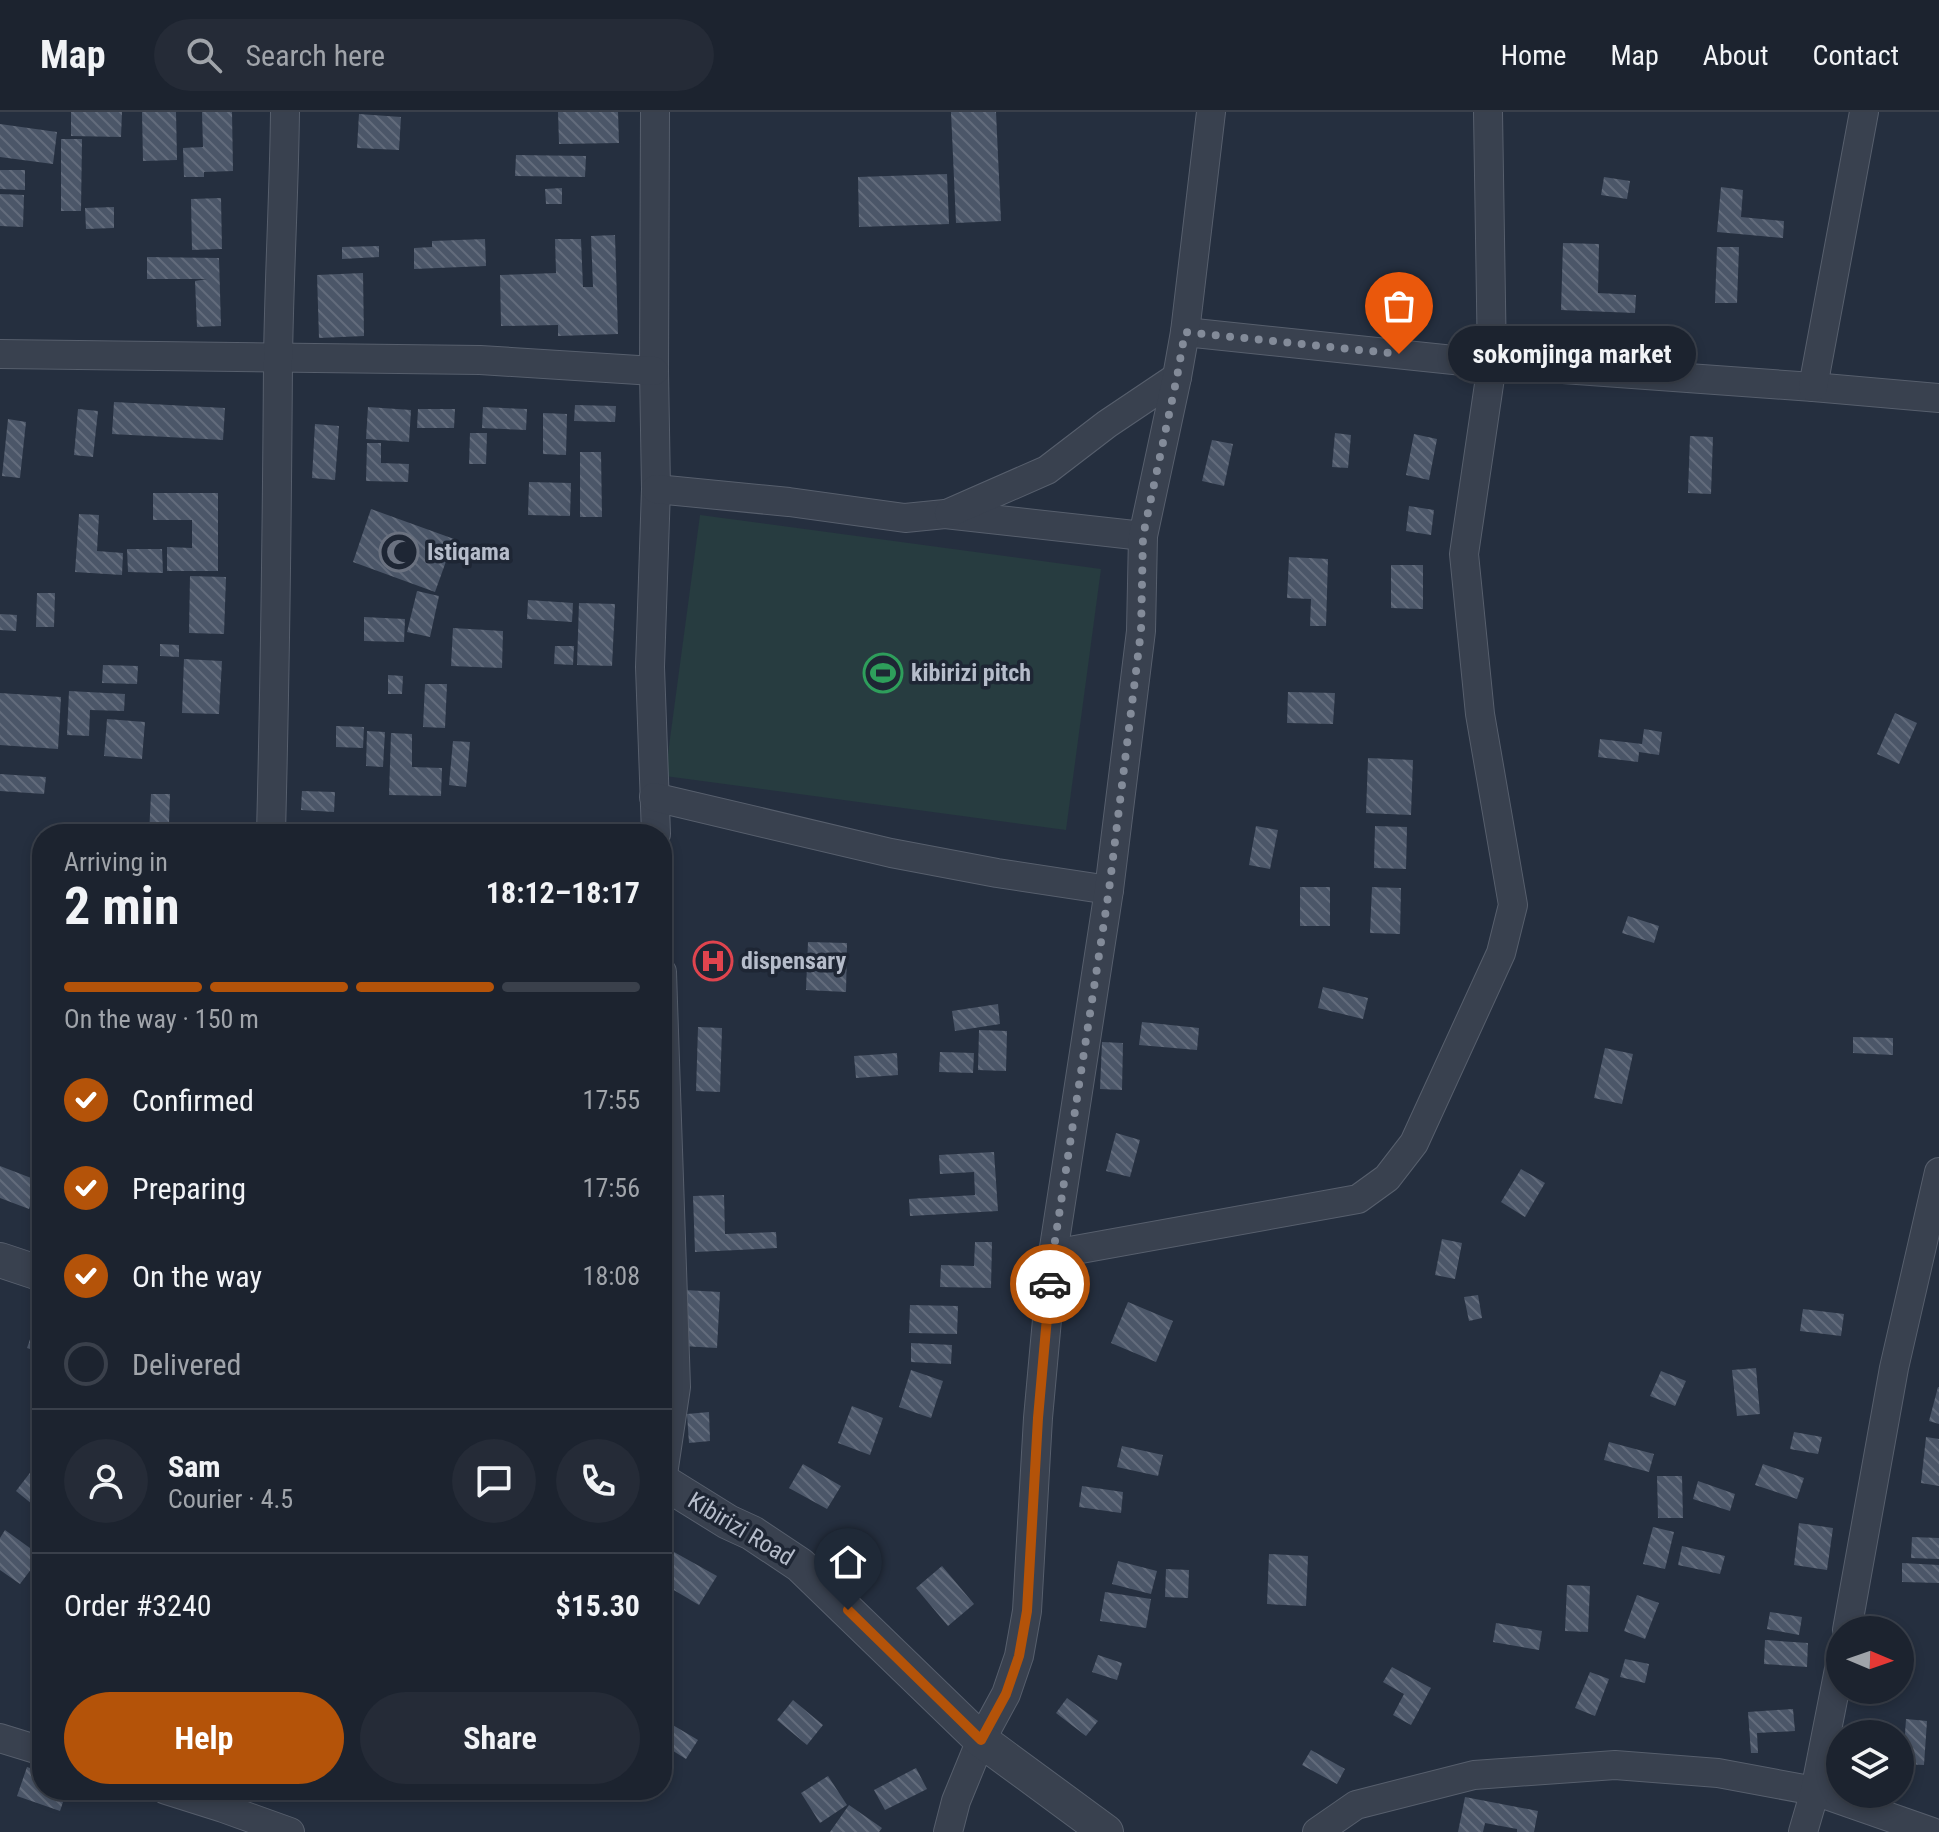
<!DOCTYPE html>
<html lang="en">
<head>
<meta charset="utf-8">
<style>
	:root { --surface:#1c232f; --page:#252b37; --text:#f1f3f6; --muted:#a0a4aa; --line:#3a404b; --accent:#b45309 }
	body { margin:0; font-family:"Roboto Condensed",sans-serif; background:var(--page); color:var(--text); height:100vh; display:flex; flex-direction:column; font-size:30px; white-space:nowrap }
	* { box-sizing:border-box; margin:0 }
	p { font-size:26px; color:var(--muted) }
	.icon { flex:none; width:44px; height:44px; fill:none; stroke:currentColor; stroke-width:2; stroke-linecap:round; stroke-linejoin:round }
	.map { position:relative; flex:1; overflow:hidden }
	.details { position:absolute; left:32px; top:712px; width:640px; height:976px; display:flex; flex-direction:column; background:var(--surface); border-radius:32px; box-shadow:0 4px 12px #0003,0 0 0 2px var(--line) }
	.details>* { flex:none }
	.needle { width:52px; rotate:92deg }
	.buttons { position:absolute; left:1826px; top:1504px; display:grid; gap:16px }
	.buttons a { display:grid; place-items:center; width:88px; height:88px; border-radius:50%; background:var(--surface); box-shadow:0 4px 12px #0003,0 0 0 2px var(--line); font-size:40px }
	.pin { position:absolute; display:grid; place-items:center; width:68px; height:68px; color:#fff; margin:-82px -34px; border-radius:50% 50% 50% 0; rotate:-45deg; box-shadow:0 0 8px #0007 }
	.pin .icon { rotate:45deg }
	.courier { position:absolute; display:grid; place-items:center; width:80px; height:80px; margin:-40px; border:6px solid #b45309; border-radius:50%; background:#fff; color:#222; box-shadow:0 2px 10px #0007 }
	.bubble { position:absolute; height:56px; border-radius:28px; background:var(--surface); box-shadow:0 4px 12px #0003,0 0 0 2px var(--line); font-size:26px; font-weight:700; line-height:56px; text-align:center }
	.overview em { font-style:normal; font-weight:700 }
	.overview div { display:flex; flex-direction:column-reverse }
	.overview { display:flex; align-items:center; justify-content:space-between; height:136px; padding:0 32px }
	h1 { font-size:52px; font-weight:700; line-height:60px }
	.bar { display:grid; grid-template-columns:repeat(4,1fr); gap:12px 8px; align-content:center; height:96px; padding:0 32px }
	.bar i { height:10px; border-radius:6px; background:var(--line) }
	.bar .active { background:var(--accent) }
	.bar p { grid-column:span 4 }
	.line { display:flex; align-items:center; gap:20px; padding:0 32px; border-top:2px solid var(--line) }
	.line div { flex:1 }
	.round { display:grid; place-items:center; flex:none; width:84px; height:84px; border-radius:42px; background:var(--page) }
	ol { padding:0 32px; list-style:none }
	li { display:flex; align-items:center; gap:24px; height:88px }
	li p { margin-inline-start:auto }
	li .icon { padding:8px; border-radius:50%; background:var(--accent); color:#fff; stroke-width:4 }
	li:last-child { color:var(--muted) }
	li i { width:44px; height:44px; border:4px solid var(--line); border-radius:50% }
	.cta { display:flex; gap:16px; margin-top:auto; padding:16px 32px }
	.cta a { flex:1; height:92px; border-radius:48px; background:var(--accent); color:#fff; font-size:32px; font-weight:700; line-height:92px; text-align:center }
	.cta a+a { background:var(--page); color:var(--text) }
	header { display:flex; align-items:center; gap:48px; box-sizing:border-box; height:112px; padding:0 40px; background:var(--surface); border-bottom:2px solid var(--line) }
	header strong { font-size:38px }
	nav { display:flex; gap:44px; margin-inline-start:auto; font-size:28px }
	.search { width:560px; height:72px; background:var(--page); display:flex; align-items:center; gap:20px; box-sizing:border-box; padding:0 28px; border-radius:44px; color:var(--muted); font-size:30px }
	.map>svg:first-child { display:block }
	.green { fill:#273c40 }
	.building { fill:url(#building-back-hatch) }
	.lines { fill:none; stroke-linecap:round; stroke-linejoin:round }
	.minor-casing { stroke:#575f6d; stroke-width:30 }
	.tertiary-casing { stroke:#575f6d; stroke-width:36 }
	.minor { stroke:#39414f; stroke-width:28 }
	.tertiary { stroke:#39414f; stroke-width:34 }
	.done { stroke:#838b99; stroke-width:8; stroke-dasharray:0 14.4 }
	.route { stroke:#b45309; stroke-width:10 }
	.labels { text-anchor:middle; stroke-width:7; stroke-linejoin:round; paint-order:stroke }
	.poi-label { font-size:24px; font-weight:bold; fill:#b5bcca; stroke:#1e2634; text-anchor:start }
	.street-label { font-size:24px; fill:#b5bcca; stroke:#1e2634 }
</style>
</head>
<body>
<header>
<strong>Map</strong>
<div class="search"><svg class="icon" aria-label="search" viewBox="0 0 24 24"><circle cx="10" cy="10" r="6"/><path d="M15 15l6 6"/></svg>Search here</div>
<nav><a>Home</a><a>Map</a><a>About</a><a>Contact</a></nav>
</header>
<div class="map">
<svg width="1939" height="1720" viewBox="0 0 1939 1720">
	<defs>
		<pattern id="building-back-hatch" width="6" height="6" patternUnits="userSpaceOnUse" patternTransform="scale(2)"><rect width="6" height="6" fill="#4b5668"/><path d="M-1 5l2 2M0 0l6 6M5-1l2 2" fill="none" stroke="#636c7c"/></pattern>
	</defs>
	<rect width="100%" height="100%" fill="#252f3f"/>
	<polygon class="green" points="700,403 1101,457 1066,718 665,664"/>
	<g class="building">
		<polygon points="71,0 122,0 121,25 71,24"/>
		<polygon points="142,0 176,0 177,48 143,49"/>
		<polygon points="202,0 232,0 233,59 204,60 204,65 184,65 183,36 203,35"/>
		<polygon points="558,0 618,0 619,31 559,32"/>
		<polygon points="951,0 996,0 1001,109 956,111"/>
		<polygon points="359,2 401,5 399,38 357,36"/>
		<polygon points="0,12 57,20 53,52 0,45"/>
		<polygon points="61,27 82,27 81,99 61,99"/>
		<polygon points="516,43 586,44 585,65 515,64"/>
		<polygon points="0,58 25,58 25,78 0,77"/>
		<polygon points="947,62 949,112 859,115 858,65"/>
		<polygon points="1604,65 1630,69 1627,87 1601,83"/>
		<polygon points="1721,75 1743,78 1741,105 1784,109 1783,126 1717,120"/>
		<polygon points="562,76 562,92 546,92 545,77"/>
		<polygon points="0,82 24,83 23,115 0,114"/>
		<polygon points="221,86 222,137 192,138 191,87"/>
		<polygon points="114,95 114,116 86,117 85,96"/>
		<polygon points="615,123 618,222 558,224 558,213 501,214 500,163 556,161 555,127 581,127 583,175 593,175 591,124"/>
		<polygon points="485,127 486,154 414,157 414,136 432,135 432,129"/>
		<polygon points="1563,131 1599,132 1598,181 1636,183 1635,201 1561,198"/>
		<polygon points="379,134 379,145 342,147 342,135"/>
		<polygon points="1717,135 1739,135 1737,191 1715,191"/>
		<polygon points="147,145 219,146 221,214 197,215 195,169 207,167 147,167"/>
		<polygon points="363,161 364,224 319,226 317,163"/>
		<polygon points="1377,179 1406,181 1405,198 1375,196"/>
		<polygon points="114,290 225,296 223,328 112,322"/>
		<polygon points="575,293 616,294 615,310 574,309"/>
		<polygon points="368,295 411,298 409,330 366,327"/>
		<polygon points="483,295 527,297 526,318 482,316"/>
		<polygon points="78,297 98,299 93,345 74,343"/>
		<polygon points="418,297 455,297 454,316 417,316"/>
		<polygon points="543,301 567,302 566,343 543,342"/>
		<polygon points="8,307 26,310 20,366 2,364"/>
		<polygon points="315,312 339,314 335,368 312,366"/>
		<polygon points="470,321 487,321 486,352 469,352"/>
		<polygon points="1335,321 1351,323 1348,356 1332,355"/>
		<polygon points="1414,322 1437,327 1429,368 1406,363"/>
		<polygon points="1690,324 1713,325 1711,382 1688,381"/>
		<polygon points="1212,328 1233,332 1224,374 1202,369"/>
		<polygon points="367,331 381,331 381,351 409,352 408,370 366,369"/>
		<polygon points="580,340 601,340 602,405 580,405"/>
		<polygon points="529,370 571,371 570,404 528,403"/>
		<polygon points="153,381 218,381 218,459 167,459 167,435 192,436 192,408 153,408"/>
		<polygon points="1409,394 1434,398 1431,423 1406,419"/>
		<polygon points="371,397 454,427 435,480 353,450"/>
		<polygon points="79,402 99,403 97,439 123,441 122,463 75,460"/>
		<polygon points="127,437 162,437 163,461 128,460"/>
		<polygon points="1289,445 1328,447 1326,514 1310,514 1311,487 1287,486"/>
		<polygon points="1391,453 1423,453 1423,497 1391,496"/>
		<polygon points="190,464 226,465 224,522 189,521"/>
		<polygon points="417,479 439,484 430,525 407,520"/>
		<polygon points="37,481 55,481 54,515 36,515"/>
		<polygon points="528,488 573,491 572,510 527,507"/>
		<polygon points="579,491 615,492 612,554 577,553"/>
		<polygon points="0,502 17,503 16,519 0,518"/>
		<polygon points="364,505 405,507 404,530 364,529"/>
		<polygon points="453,516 503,519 502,556 451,554"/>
		<polygon points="160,532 179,533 179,545 160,544"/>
		<polygon points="555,534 574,534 573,553 554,552"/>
		<polygon points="184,547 222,549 219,602 182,601"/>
		<polygon points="103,553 138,554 137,572 102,571"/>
		<polygon points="388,563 403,564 402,582 388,582"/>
		<polygon points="425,572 447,572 445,616 423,615"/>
		<polygon points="69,579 125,582 124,599 90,598 89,624 67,623"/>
		<polygon points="1288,580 1335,581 1333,612 1287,611"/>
		<polygon points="0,581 61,585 58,637 0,633"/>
		<polygon points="1895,601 1917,611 1899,652 1877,642"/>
		<polygon points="107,607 145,610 142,647 104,644"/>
		<polygon points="336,614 364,615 363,636 336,635"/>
		<polygon points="1644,617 1662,620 1659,643 1639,640 1638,650 1598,645 1600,627 1642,632"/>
		<polygon points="367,619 385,620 383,655 366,654"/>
		<polygon points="391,621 412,622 412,655 442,656 441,684 389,683"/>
		<polygon points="453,629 470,630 466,675 449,673"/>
		<polygon points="1368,646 1413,648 1411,703 1366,701"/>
		<polygon points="0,662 46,665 44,682 0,679"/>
		<polygon points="302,679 335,680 334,700 301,698"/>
		<polygon points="151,682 170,682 169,712 217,715 217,722 149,722"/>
		<polygon points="407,711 435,712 434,722 406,722"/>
		<polygon points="1256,714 1278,718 1270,757 1249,753"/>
		<polygon points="1375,714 1407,715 1406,757 1374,756"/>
		<polygon points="323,718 358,719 358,722 323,722"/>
		<rect x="1300" y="775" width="30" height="39"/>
		<polygon points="1372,775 1401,776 1400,822 1370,821"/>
		<polygon points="1628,804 1659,814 1654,831 1622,821"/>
		<polygon points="808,830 847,831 846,880 806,878"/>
		<polygon points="1323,875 1368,886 1363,907 1318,896"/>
		<polygon points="998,892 1000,912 955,919 952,899"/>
		<polygon points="1142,910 1199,916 1197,938 1139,933"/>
		<polygon points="698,915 722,916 720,980 696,979"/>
		<polygon points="979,918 1007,919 1006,959 978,958"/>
		<polygon points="1853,925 1893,926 1893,943 1853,941"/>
		<polygon points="1102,930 1123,931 1122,978 1100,977"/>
		<polygon points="1605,936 1633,942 1622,992 1594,986"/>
		<polygon points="940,940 974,941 973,961 939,960"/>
		<polygon points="897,941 898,963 856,966 854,944"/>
		<polygon points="1116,1021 1140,1028 1130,1065 1106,1059"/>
		<polygon points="994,1040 998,1099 910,1104 909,1087 975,1083 974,1060 940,1062 939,1043"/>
		<polygon points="0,1054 39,1069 29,1097 0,1086"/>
		<polygon points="1521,1057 1545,1071 1525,1105 1501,1090"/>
		<polygon points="41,1072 42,1072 42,1107 32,1104"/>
		<polygon points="724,1083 725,1122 776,1120 777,1136 695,1140 693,1084"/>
		<polygon points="1442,1127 1462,1131 1455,1167 1435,1163"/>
		<polygon points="975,1130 992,1130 991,1176 940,1175 941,1153 974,1154"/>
		<polygon points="685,1178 720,1180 717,1236 682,1234"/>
		<polygon points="1478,1183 1482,1206 1469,1209 1464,1185"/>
		<polygon points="1128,1190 1173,1209 1156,1250 1111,1231"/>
		<polygon points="910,1193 958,1194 957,1222 909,1221"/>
		<polygon points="1803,1197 1844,1202 1841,1224 1800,1219"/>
		<polygon points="37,1207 42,1208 42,1241 27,1236"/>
		<polygon points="911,1231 952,1233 951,1252 911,1250"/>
		<polygon points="1756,1256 1760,1302 1737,1304 1732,1258"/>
		<polygon points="911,1258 943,1269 931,1306 899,1295"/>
		<polygon points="1661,1259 1686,1269 1675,1294 1650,1284"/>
		<polygon points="1938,1275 1939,1275 1939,1312 1929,1309"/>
		<polygon points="852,1294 883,1306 870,1343 838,1331"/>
		<polygon points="709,1300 710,1329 689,1331 687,1302"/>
		<polygon points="1794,1320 1822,1325 1818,1342 1790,1337"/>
		<polygon points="1926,1325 1939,1327 1939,1374 1921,1371"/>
		<polygon points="1609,1330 1654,1342 1649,1360 1604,1348"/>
		<polygon points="1122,1334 1163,1343 1158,1364 1117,1355"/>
		<polygon points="39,1349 42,1351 42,1380 32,1392 16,1379"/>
		<polygon points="803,1352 841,1374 827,1397 789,1376"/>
		<polygon points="1763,1352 1804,1366 1797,1387 1755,1373"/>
		<polygon points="1657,1364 1682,1364 1683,1406 1658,1406"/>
		<polygon points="1698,1369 1735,1382 1730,1399 1693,1387"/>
		<polygon points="1082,1374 1123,1380 1121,1401 1079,1395"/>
		<polygon points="1799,1411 1833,1416 1827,1458 1794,1453"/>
		<polygon points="1653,1415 1674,1420 1665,1457 1643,1452"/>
		<polygon points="5,1418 41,1444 20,1472 0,1458 0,1426"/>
		<polygon points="1912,1425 1939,1426 1939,1447 1911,1446"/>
		<polygon points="1682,1434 1725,1444 1720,1462 1678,1453"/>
		<polygon points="674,1440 717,1464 699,1493 662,1471 662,1460"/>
		<polygon points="1269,1442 1308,1444 1306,1494 1267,1492"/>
		<polygon points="1118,1449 1157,1459 1151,1482 1112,1472"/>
		<polygon points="1902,1451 1939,1453 1939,1471 1902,1470"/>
		<polygon points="942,1454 974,1492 948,1514 916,1476"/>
		<polygon points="1166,1457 1189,1458 1188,1486 1165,1485"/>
		<polygon points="1567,1473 1590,1474 1588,1520 1565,1519"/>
		<polygon points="1105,1480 1151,1487 1146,1516 1100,1509"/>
		<polygon points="1637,1483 1659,1491 1645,1527 1624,1519"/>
		<polygon points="1770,1500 1802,1505 1799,1523 1767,1517"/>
		<polygon points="1496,1511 1542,1519 1539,1538 1493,1530"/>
		<polygon points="1765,1528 1808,1531 1807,1555 1764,1552"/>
		<polygon points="1098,1543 1122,1551 1117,1568 1092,1560"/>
		<polygon points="1625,1547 1649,1552 1645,1571 1620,1565"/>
		<polygon points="1392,1555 1431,1576 1411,1613 1393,1603 1404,1582 1383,1570"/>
		<polygon points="1590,1560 1609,1567 1595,1604 1575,1596"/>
		<polygon points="662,1563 674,1567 668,1585 662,1583"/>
		<polygon points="1067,1586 1098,1609 1086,1624 1056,1601"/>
		<polygon points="793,1588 823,1613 807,1633 777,1608"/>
		<polygon points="1793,1597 1795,1619 1757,1621 1758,1641 1751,1641 1748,1600"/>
		<polygon points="1906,1607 1927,1609 1924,1653 1903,1652"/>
		<polygon points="671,1612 698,1628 686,1647 662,1632 662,1626"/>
		<polygon points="1311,1638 1345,1657 1337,1672 1302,1653"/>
		<polygon points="27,1655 42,1660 42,1678 67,1678 60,1699 17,1684"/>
		<polygon points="916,1656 927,1677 885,1698 874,1678"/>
		<polygon points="828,1664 847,1693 820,1711 801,1681"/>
		<polygon points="1465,1685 1538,1699 1534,1720 1517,1720 1517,1717 1485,1711 1483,1720 1458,1720"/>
		<polygon points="849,1693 882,1716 879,1720 830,1720"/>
	</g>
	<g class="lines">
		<g class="minor-casing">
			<g id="minor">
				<polyline points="655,0 654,259 656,377 650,555 656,722"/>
				<polyline points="1185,220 1492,252 1813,275 1939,286"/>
				<polyline points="0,242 480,248 654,259"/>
				<polyline points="1813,275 1864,0"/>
				<polyline points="656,377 789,390 905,406 945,402 1143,424"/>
				<polyline points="949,401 1047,358 1107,312 1177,265"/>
				<polyline points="654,685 891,741 997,761 1109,778"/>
				<path d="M271 722C275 564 277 406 278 249 279 166 284 83 285 0"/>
				<polyline points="662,860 676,1275 662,1369"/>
				<polyline points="1053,1142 1358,1087 1387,1066 1414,1031 1501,841 1513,793 1480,602 1464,442 1492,252 1488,0"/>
				<polyline points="1847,1518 1894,1256 1939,1060"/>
				<polyline points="0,1626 42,1639"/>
				<polyline points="166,1678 223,1696 290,1720"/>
				<polyline points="948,1720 956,1689 981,1628 1006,1582 1019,1544 1027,1499 1038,1306 1053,1142 1109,778 1141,519 1143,424 1177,265 1185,220 1211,0"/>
				<polyline points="1317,1720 1356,1693 1474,1663 1615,1653 1718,1661 1815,1679 1932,1720"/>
				<polyline points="1803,1720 1815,1679 1840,1552"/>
			</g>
		</g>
		<g class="tertiary-casing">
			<g id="tertiary">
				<polyline points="0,1148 42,1162"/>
				<polyline points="662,1369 728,1410 752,1421 800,1453 981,1628 1106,1720"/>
			</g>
		</g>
		<use href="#minor" class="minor"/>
		<use href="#tertiary" class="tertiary"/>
	</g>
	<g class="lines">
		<polyline class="done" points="1050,1172 1053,1142 1109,778 1141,519 1143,424 1177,265 1185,220 1399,242"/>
		<polyline class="route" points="848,1498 981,1628 1006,1582 1019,1544 1027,1499 1038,1306 1050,1172"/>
	</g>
	<defs>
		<g id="mosque-ring" transform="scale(2)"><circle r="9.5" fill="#1e2634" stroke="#6b7280" stroke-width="1.5"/><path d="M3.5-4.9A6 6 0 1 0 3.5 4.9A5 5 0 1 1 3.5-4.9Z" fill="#6b7280"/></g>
		<g id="stadium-ring" transform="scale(2)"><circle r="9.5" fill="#1e2634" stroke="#2e9e5b" stroke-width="1.5"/><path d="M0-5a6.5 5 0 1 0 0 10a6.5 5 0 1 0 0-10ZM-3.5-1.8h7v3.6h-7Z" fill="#2e9e5b"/></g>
		<g id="hospital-ring" transform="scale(2)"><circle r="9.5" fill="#1e2634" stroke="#e0444e" stroke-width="1.5"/><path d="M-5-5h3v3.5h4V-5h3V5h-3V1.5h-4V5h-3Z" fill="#e0444e"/></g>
	</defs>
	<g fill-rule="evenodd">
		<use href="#mosque-ring" x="399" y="440"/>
		<use href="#stadium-ring" x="883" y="561"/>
		<use href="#hospital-ring" x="713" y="849"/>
	</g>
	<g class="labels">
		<g class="poi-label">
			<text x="427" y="448">Istiqama</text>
			<text x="911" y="569">kibirizi pitch</text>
			<text x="741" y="857">dispensary</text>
		</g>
		<g class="street-label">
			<text transform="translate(741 1417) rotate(31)" y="8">Kibirizi Road</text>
		</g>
	</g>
</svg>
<div class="buttons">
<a><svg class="needle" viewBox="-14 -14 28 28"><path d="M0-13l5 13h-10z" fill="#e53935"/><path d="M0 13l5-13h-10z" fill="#a0a4aa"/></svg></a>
<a><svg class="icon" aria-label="layers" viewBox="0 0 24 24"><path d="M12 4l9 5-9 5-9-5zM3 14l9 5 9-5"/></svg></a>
</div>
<div class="pin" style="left:1399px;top:242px;background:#ea580c"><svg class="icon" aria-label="bag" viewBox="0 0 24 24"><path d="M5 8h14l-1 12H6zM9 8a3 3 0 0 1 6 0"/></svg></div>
<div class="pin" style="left:848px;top:1498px;background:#1f2937"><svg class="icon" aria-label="home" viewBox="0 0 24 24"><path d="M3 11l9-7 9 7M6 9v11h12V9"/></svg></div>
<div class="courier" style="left:1050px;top:1172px"><svg class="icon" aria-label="car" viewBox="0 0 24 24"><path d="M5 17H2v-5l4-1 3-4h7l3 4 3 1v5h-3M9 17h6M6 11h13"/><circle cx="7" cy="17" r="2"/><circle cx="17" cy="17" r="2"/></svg></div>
<div class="bubble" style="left:1448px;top:214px;width:248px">sokomjinga market</div>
<section class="details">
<div class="overview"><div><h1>2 min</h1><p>Arriving in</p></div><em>18:12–18:17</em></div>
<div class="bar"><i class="active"></i><i class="active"></i><i class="active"></i><i></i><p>On the way · 150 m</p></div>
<ol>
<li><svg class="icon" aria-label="check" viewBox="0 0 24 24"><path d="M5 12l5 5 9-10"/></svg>Confirmed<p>17:55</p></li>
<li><svg class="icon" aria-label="check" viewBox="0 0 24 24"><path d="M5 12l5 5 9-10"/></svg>Preparing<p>17:56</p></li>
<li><svg class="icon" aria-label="check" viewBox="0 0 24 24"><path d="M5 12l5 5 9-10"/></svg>On the way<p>18:08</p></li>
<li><i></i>Delivered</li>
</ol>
<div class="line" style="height:144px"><a class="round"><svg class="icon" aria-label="person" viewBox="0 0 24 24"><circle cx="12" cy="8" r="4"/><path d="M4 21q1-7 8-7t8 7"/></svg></a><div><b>Sam</b><p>Courier · 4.5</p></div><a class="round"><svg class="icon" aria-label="chat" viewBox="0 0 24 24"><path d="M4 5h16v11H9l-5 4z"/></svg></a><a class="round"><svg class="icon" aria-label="phone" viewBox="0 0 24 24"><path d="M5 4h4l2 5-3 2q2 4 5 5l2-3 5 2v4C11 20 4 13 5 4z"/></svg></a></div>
<div class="line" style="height:104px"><div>Order #3240</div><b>$15.30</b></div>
<div class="cta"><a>Help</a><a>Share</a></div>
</section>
</div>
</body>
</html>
